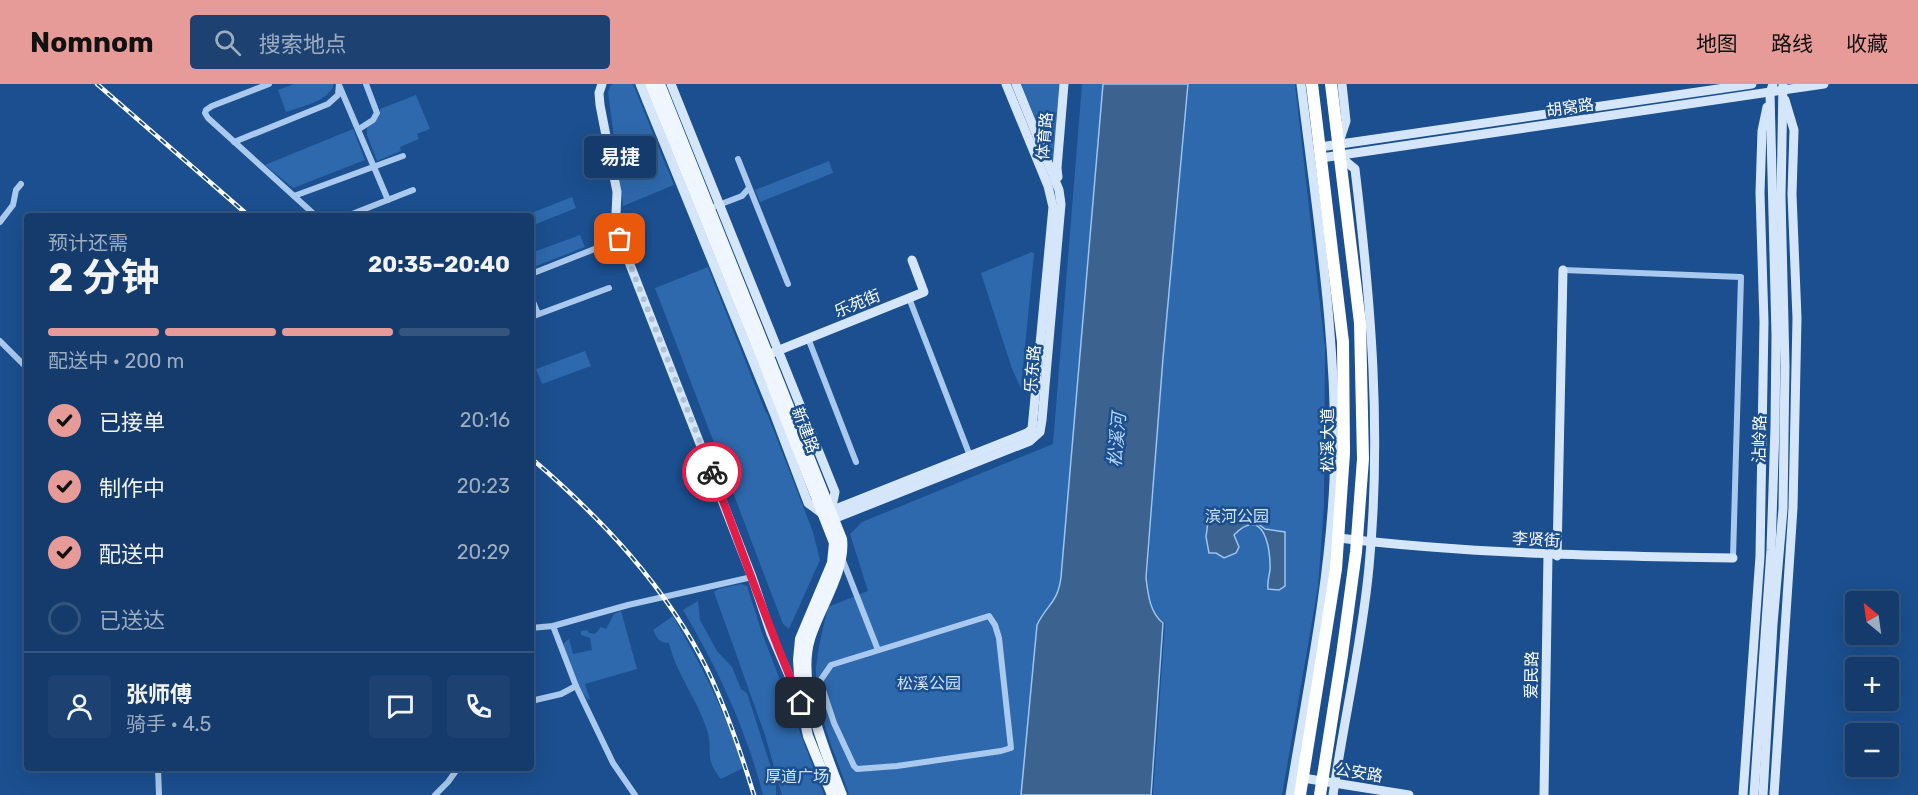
<!DOCTYPE html>
<html lang="zh">
<head>
<meta charset="utf-8">
<style>
	:root { --surface:#143b6b; --page:#1d4271; --text:#f1f3f6; --muted:#9dadc1; --line:#33557e; --accent:#e69b98 }
	body { margin:0; font-family:Rubik,"Noto Sans SC",sans-serif; background:var(--page); color:var(--text); height:100vh; display:flex; flex-direction:column; font-size:22px; white-space:nowrap }
	* { box-sizing:border-box; margin:0 }
	p { font-size:20px; color:var(--muted) }
	.icon { flex:none; width:33px; height:33px; fill:none; stroke:currentColor; stroke-width:2; stroke-linecap:round; stroke-linejoin:round }
	.map { position:relative; flex:1; overflow:hidden }
	.side { position:absolute; left:24px; top:129px; width:510px; height:558px; display:flex; flex-direction:column; background:var(--surface); border-radius:6px; box-shadow:0 6px 24px #0002,0 0 0 2px var(--line) }
	.side>* { flex:none }
	.needle { width:39px; rotate:331deg }
	.tools { position:absolute; left:1845px; top:507px; display:grid; gap:12px }
	.tools a { display:grid; place-items:center; width:54px; height:54px; border-radius:6px; background:var(--surface); box-shadow:0 6px 24px #0002,0 0 0 2px var(--line); font-size:30px }
	.pin { position:absolute; display:grid; place-items:center; width:51px; height:51px; color:#fff; margin:-26px; border-radius:12px; box-shadow:0 3px 9px #0006 }
	.courier { position:absolute; display:grid; place-items:center; width:60px; height:60px; margin:-30px; border:4px solid #e11d48; border-radius:50%; background:#fff; color:#222; box-shadow:0 2px 8px #0007 }
	.bubble { position:absolute; height:42px; border-radius:6px; background:var(--surface); box-shadow:0 6px 24px #0002,0 0 0 2px var(--line); font-size:20px; font-weight:700; line-height:42px; text-align:center }
	.overview em { font-style:normal; font-weight:700 }
	.overview div { display:flex; flex-direction:column-reverse }
	.overview { display:flex; align-items:center; justify-content:space-between; height:102px; padding:0 24px }
	h1 { font-size:39px; font-weight:700; line-height:45px }
	.bar { display:grid; grid-template-columns:repeat(4,1fr); gap:9px 6px; align-content:center; height:72px; padding:0 24px }
	.bar i { height:8px; border-radius:4px; background:var(--line) }
	.bar .selected { background:var(--accent) }
	.bar p { grid-column:span 4 }
	.line { display:flex; align-items:center; gap:15px; padding:0 24px; border-top:2px solid var(--line) }
	.line div { flex:1 }
	.round { display:grid; place-items:center; flex:none; width:63px; height:63px; border-radius:6px; background:var(--page) }
	ol { padding:0 24px; list-style:none }
	li { display:flex; align-items:center; gap:18px; height:66px }
	li p { margin-inline-start:auto }
	li .icon { padding:6px; border-radius:50%; background:var(--accent); color:#111; stroke-width:4 }
	li:last-child { color:var(--muted) }
	li i { width:33px; height:33px; border:3px solid var(--line); border-radius:50% }
	header { display:flex; align-items:center; gap:36px; box-sizing:border-box; height:84px; padding:0 30px; background:var(--accent); color:#111 }
	header strong { font-size:28px }
	nav { display:flex; gap:33px; margin-inline-start:auto; font-size:21px }
	.search { width:420px; height:54px; background:var(--page); display:flex; align-items:center; gap:15px; box-sizing:border-box; padding:0 21px; border-radius:6px; color:var(--muted); font-size:22px }
	.map>svg:first-child { display:block }
	.green { fill:#2e69ad }
	.water { fill:#3c6290; stroke:#9cc4f0; stroke-width:1.5 }
	.lines { fill:none; stroke-linecap:round; stroke-linejoin:round }
	.street { stroke:#a9c9ee; stroke-width:6 }
	.secondary { stroke:#d6e6fa; stroke-width:9 }
	.primary { stroke:#f0f6ff; stroke-width:10 }
	.highway { stroke:#fff; stroke-width:12 }
	.rail-casing { stroke:#fff; stroke-width:4.5 }
	.rail { stroke:#1b4f8f; stroke-width:2; stroke-dasharray:7; stroke-linecap:butt }
	.done { stroke:#afc1d8; stroke-width:6; stroke-dasharray:0 10.8 }
	.route { stroke:#e11d48; stroke-width:8 }
	.labels { text-anchor:middle; stroke-width:5; stroke-linejoin:round; paint-order:stroke }
	.street-label { font-size:16px; fill:#fff; stroke:#1b4f8f }
	.park-label { font-size:16px; fill:#cfe3fa; stroke:#1b4f8f }
	.water-label { font-size:18px; font-style:italic; fill:#b5d3f5; stroke:#1b4f8f }
</style>
</head>
<body>
<header>
<strong>Nomnom</strong>
<div class="search"><svg class="icon" aria-label="search" viewBox="0 0 24 24"><circle cx="10" cy="10" r="6"/><path d="M15 15l6 6"/></svg>搜索地点</div>
<nav><a>地图</a><a>路线</a><a>收藏</a></nav>
</header>
<div class="map">
<svg width="1918" height="711" viewBox="0 0 1918 711">
	<rect width="100%" height="100%" fill="#1b4f8f"/>
	<g class="green">
		<path d="M294 0H334C328 18 302 22 286 28L278 6Z"/>
		<polygon points="614,0 633,0 674,101 623,122 608,8 611,1"/>
		<polygon points="1021,0 1062,0 1055,82"/>
		<path d="M1082 0H1108L1082 363 1032 711H849C838 675 817 633 816 596 815 572 823 546 828 523L868 507 850 450 862 438 1053 360Z"/>
		<path d="M1189 0H1295L1325 264 1324 420 1318 503 1282 711H1153L1165 539C1151 529 1150 512 1147 496L1163 276Z"/>
		<path d="M416 11 430 45 417 50 419 55 400 63 401 67 377 77 367 51V44C372 37 381 37 380 25Z"/>
		<polygon points="353,45 365,76 293,104 265,81"/>
		<polygon points="829,77 833,89 760,118 755,106"/>
		<polygon points="572,113 576,124 531,142 531,132 524,132"/>
		<polygon points="580,151 585,163 531,184 531,169"/>
		<polygon points="1032,168 1034,170 1021,304 1012,285 981,189"/>
		<polygon points="708,183 766,329 767,329 813,448 820,476 789,545 783,540 655,204"/>
		<polygon points="585,267 591,282 542,300 536,285"/>
		<polygon points="741,500 747,502 762,549 824,711 782,711 765,651 714,508 718,505"/>
		<path d="M698 517 700 536 717 567 732 583 741 605 747 609 776 699V711H763C746 645 718 585 683 526Z"/>
		<path d="M621 527 637 585 585 600 590 616C578 611 568 573 563 560L569 555 573 570 592 566 590 554 581 551V547L587 546 589 549 595 550 601 543 606 545 614 530Z"/>
		<path d="M673 532C701 581 727 630 743 684L721 695C703 673 714 669 707 646 698 616 676 590 669 559 659 559 657 554 653 546Z"/>
	</g>
	<g class="water">
		<path d="M1103 0H1188L1163 274 1146 494C1148 510 1150 529 1163 539L1151 711H1021L1037 541C1047 520 1058 519 1061 493Z"/>
		<path d="M1212 435H1252L1265 445 1285 448V502L1279 506 1268 505C1267 498 1269 493 1270 486 1271 463 1263 421 1234 451L1239 463 1236 469 1224 474 1216 469H1209L1206 453 1208 437Z"/>
	</g>
	<g class="lines">
		<g class="street">
			<polyline points="269,0 212,22 206,26 205,29 208,34 316,132"/>
			<polyline points="339,1 388,116"/>
			<polyline points="359,45 373,36 377,29 366,0"/>
			<polyline points="234,58 328,20 338,11 339,0"/>
			<polyline points="738,75 788,200"/>
			<polyline points="294,112 403,72"/>
			<polyline points="716,122 742,112 749,104"/>
			<polyline points="347,132 413,106"/>
			<polyline points="0,138 13,121 16,106 21,100"/>
			<polyline points="1563,186 1741,193 1733,474"/>
			<polyline points="531,190 620,155"/>
			<polyline points="531,213 538,230"/>
			<polyline points="909,214 970,372"/>
			<polyline points="531,233 609,204"/>
			<polyline points="808,254 856,378"/>
			<polyline points="0,257 27,284"/>
			<polyline points="842,474 878,566"/>
			<polygon points="989,532 995,541 999,554 1011,664 1001,667 897,682 857,685 854,682 834,639 820,597 831,581"/>
			<polyline points="553,542 576,602 613,679 635,711"/>
			<polyline points="531,544 553,542 628,521 752,493"/>
			<polyline points="531,617 561,610 576,602"/>
			<polyline points="158,684 159,711"/>
			<polyline points="435,711 448,698 458,684"/>
		</g>
		<g class="secondary">
			<polyline points="602,0 599,9 600,21 617,108 616,130 620,155 752,493 771,550 799,615"/>
			<polyline points="640,0 774,329 808,419 823,430 1027,349 1032,345 1053,123 1048,102 1006,0"/>
			<polyline points="671,0 835,408 831,427"/>
			<polyline points="1339,58 1346,37 1342,0"/>
			<polyline points="1320,63 1752,0"/>
			<polyline points="1321,74 1824,0"/>
			<polyline points="1058,93 1057,84 1064,0"/>
			<polyline points="772,269 924,208 912,176"/>
			<polyline points="828,437 1030,357 1040,348 1042,336 1061,120 1059,106 1016,0"/>
			<path d="M1339 454C1470 470 1601 472 1733 474"/>
			<polyline points="1557,472 1563,186"/>
			<polyline points="1303,694 1409,711"/>
			<path d="M1290 711C1307 607 1329 503 1334 397 1339 265 1317 131 1301 0"/>
			<path d="M1333 711C1344 635 1362 559 1369 483 1382 347 1371 219 1355 85L1339 72"/>
			<polyline points="1544,711 1548,471"/>
			<polyline points="1743,711 1760,472 1764,238 1760,109 1762,47 1767,23"/>
			<polyline points="1754,711 1771,466 1775,343 1776,251 1770,9 1773,0"/>
			<polyline points="1763,711 1773,540 1783,425 1785,282 1781,113 1783,0"/>
			<polyline points="1774,711 1793,424 1797,234 1792,110 1794,46 1785,16"/>
		</g>
		<g class="primary">
			<polyline points="650,0 762,275 834,459 832,479 800,555 798,576 801,619 808,652 832,711"/>
			<path d="M660 0 842 455C846 486 819 525 810 555 796 600 826 670 842 711"/>
		</g>
		<g class="highway">
			<polyline points="1300,711 1336,485 1344,369 1343,258 1312,0"/>
			<polyline points="1320,711 1342,571 1356,468 1363,375 1360,239 1331,0"/>
		</g>
		<g class="rail-casing">
			<g id="rail">
				<polyline points="97,0 249,132"/>
				<path d="M531 374C601 434 667 503 708 587 727 627 741 669 754 711"/>
			</g>
		</g>
		<use href="#rail" class="rail"/>
	</g>
	<g class="lines">
		<polyline class="done" points="620,155 712,388"/>
		<path class="route" d="M712 388C742 465 768 544 801 619"/>
	</g>
	<g class="labels">
		<g class="street-label">
			<text transform="translate(1570 23) rotate(-8)" y="6">胡窝路</text>
			<text transform="translate(1044 52) rotate(-85)" y="6">体育路</text>
			<text transform="translate(857 219) rotate(-22)" y="6">乐苑街</text>
			<text transform="translate(1032 285) rotate(-85)" y="6">乐东路</text>
			<text transform="translate(806 346) rotate(69)" y="6">新建路</text>
			<text transform="translate(1759 355) rotate(-89)" y="6">沾岭路</text>
			<text transform="translate(1327 356) rotate(-90)" y="6">松溪大道</text>
			<text transform="translate(1536 455) rotate(3)" y="6">李贤街</text>
			<text transform="translate(1531 591) rotate(-89)" y="6">爱民路</text>
			<text transform="translate(1359 688) rotate(9)" y="6">公安路</text>
		</g>
		<g class="park-label">
			<text x="1237" y="438">滨河公园</text>
			<text x="929" y="605">松溪公园</text>
			<text x="797" y="698">厚道广场</text>
		</g>
		<g class="water-label">
			<text transform="translate(1117 356) rotate(-85)" y="6">松溪河</text>
		</g>
	</g>
</svg>
<div class="tools">
<a><svg class="needle" viewBox="-14 -14 28 28"><path d="M0-13l5 13h-10z" fill="#e53935"/><path d="M0 13l5-13h-10z" fill="#9dadc1"/></svg></a>
<a>+</a>
<a>−</a>
</div>
<div class="pin" style="left:620px;top:155px;background:#ea580c"><svg class="icon" aria-label="bag" viewBox="0 0 24 24"><path d="M5 8h14l-1 12H6zM9 8a3 3 0 0 1 6 0"/></svg></div>
<div class="pin" style="left:801px;top:619px;background:#1f2937"><svg class="icon" aria-label="home" viewBox="0 0 24 24"><path d="M3 11l9-7 9 7M6 9v11h12V9"/></svg></div>
<div class="courier" style="left:712px;top:388px"><svg class="icon" aria-label="bike" viewBox="0 0 24 24"><circle cx="6" cy="16" r="4"/><circle cx="18" cy="16" r="4"/><path d="M6 16l4-8h5l3 8M10 8l3 8H6M13 5h3"/></svg></div>
<div class="bubble" style="left:584px;top:52px;width:72px">易捷</div>
<section class="side">
<div class="overview"><div><h1>2 分钟</h1><p>预计还需</p></div><em>20:35–20:40</em></div>
<div class="bar"><i class="selected"></i><i class="selected"></i><i class="selected"></i><i></i><p>配送中 · 200 m</p></div>
<ol>
<li><svg class="icon" aria-label="check" viewBox="0 0 24 24"><path d="M5 12l5 5 9-10"/></svg>已接单<p>20:16</p></li>
<li><svg class="icon" aria-label="check" viewBox="0 0 24 24"><path d="M5 12l5 5 9-10"/></svg>制作中<p>20:23</p></li>
<li><svg class="icon" aria-label="check" viewBox="0 0 24 24"><path d="M5 12l5 5 9-10"/></svg>配送中<p>20:29</p></li>
<li><i></i>已送达</li>
</ol>
<div class="line" style="height:108px"><a class="round"><svg class="icon" aria-label="person" viewBox="0 0 24 24"><circle cx="12" cy="8" r="4"/><path d="M4 21q1-7 8-7t8 7"/></svg></a><div><b>张师傅</b><p>骑手 · 4.5</p></div><a class="round"><svg class="icon" aria-label="chat" viewBox="0 0 24 24"><path d="M4 5h16v11H9l-5 4z"/></svg></a><a class="round"><svg class="icon" aria-label="phone" viewBox="0 0 24 24"><path d="M5 4h4l2 5-3 2q2 4 5 5l2-3 5 2v4C11 20 4 13 5 4z"/></svg></a></div>
</section>
</div>
</body>
</html>
